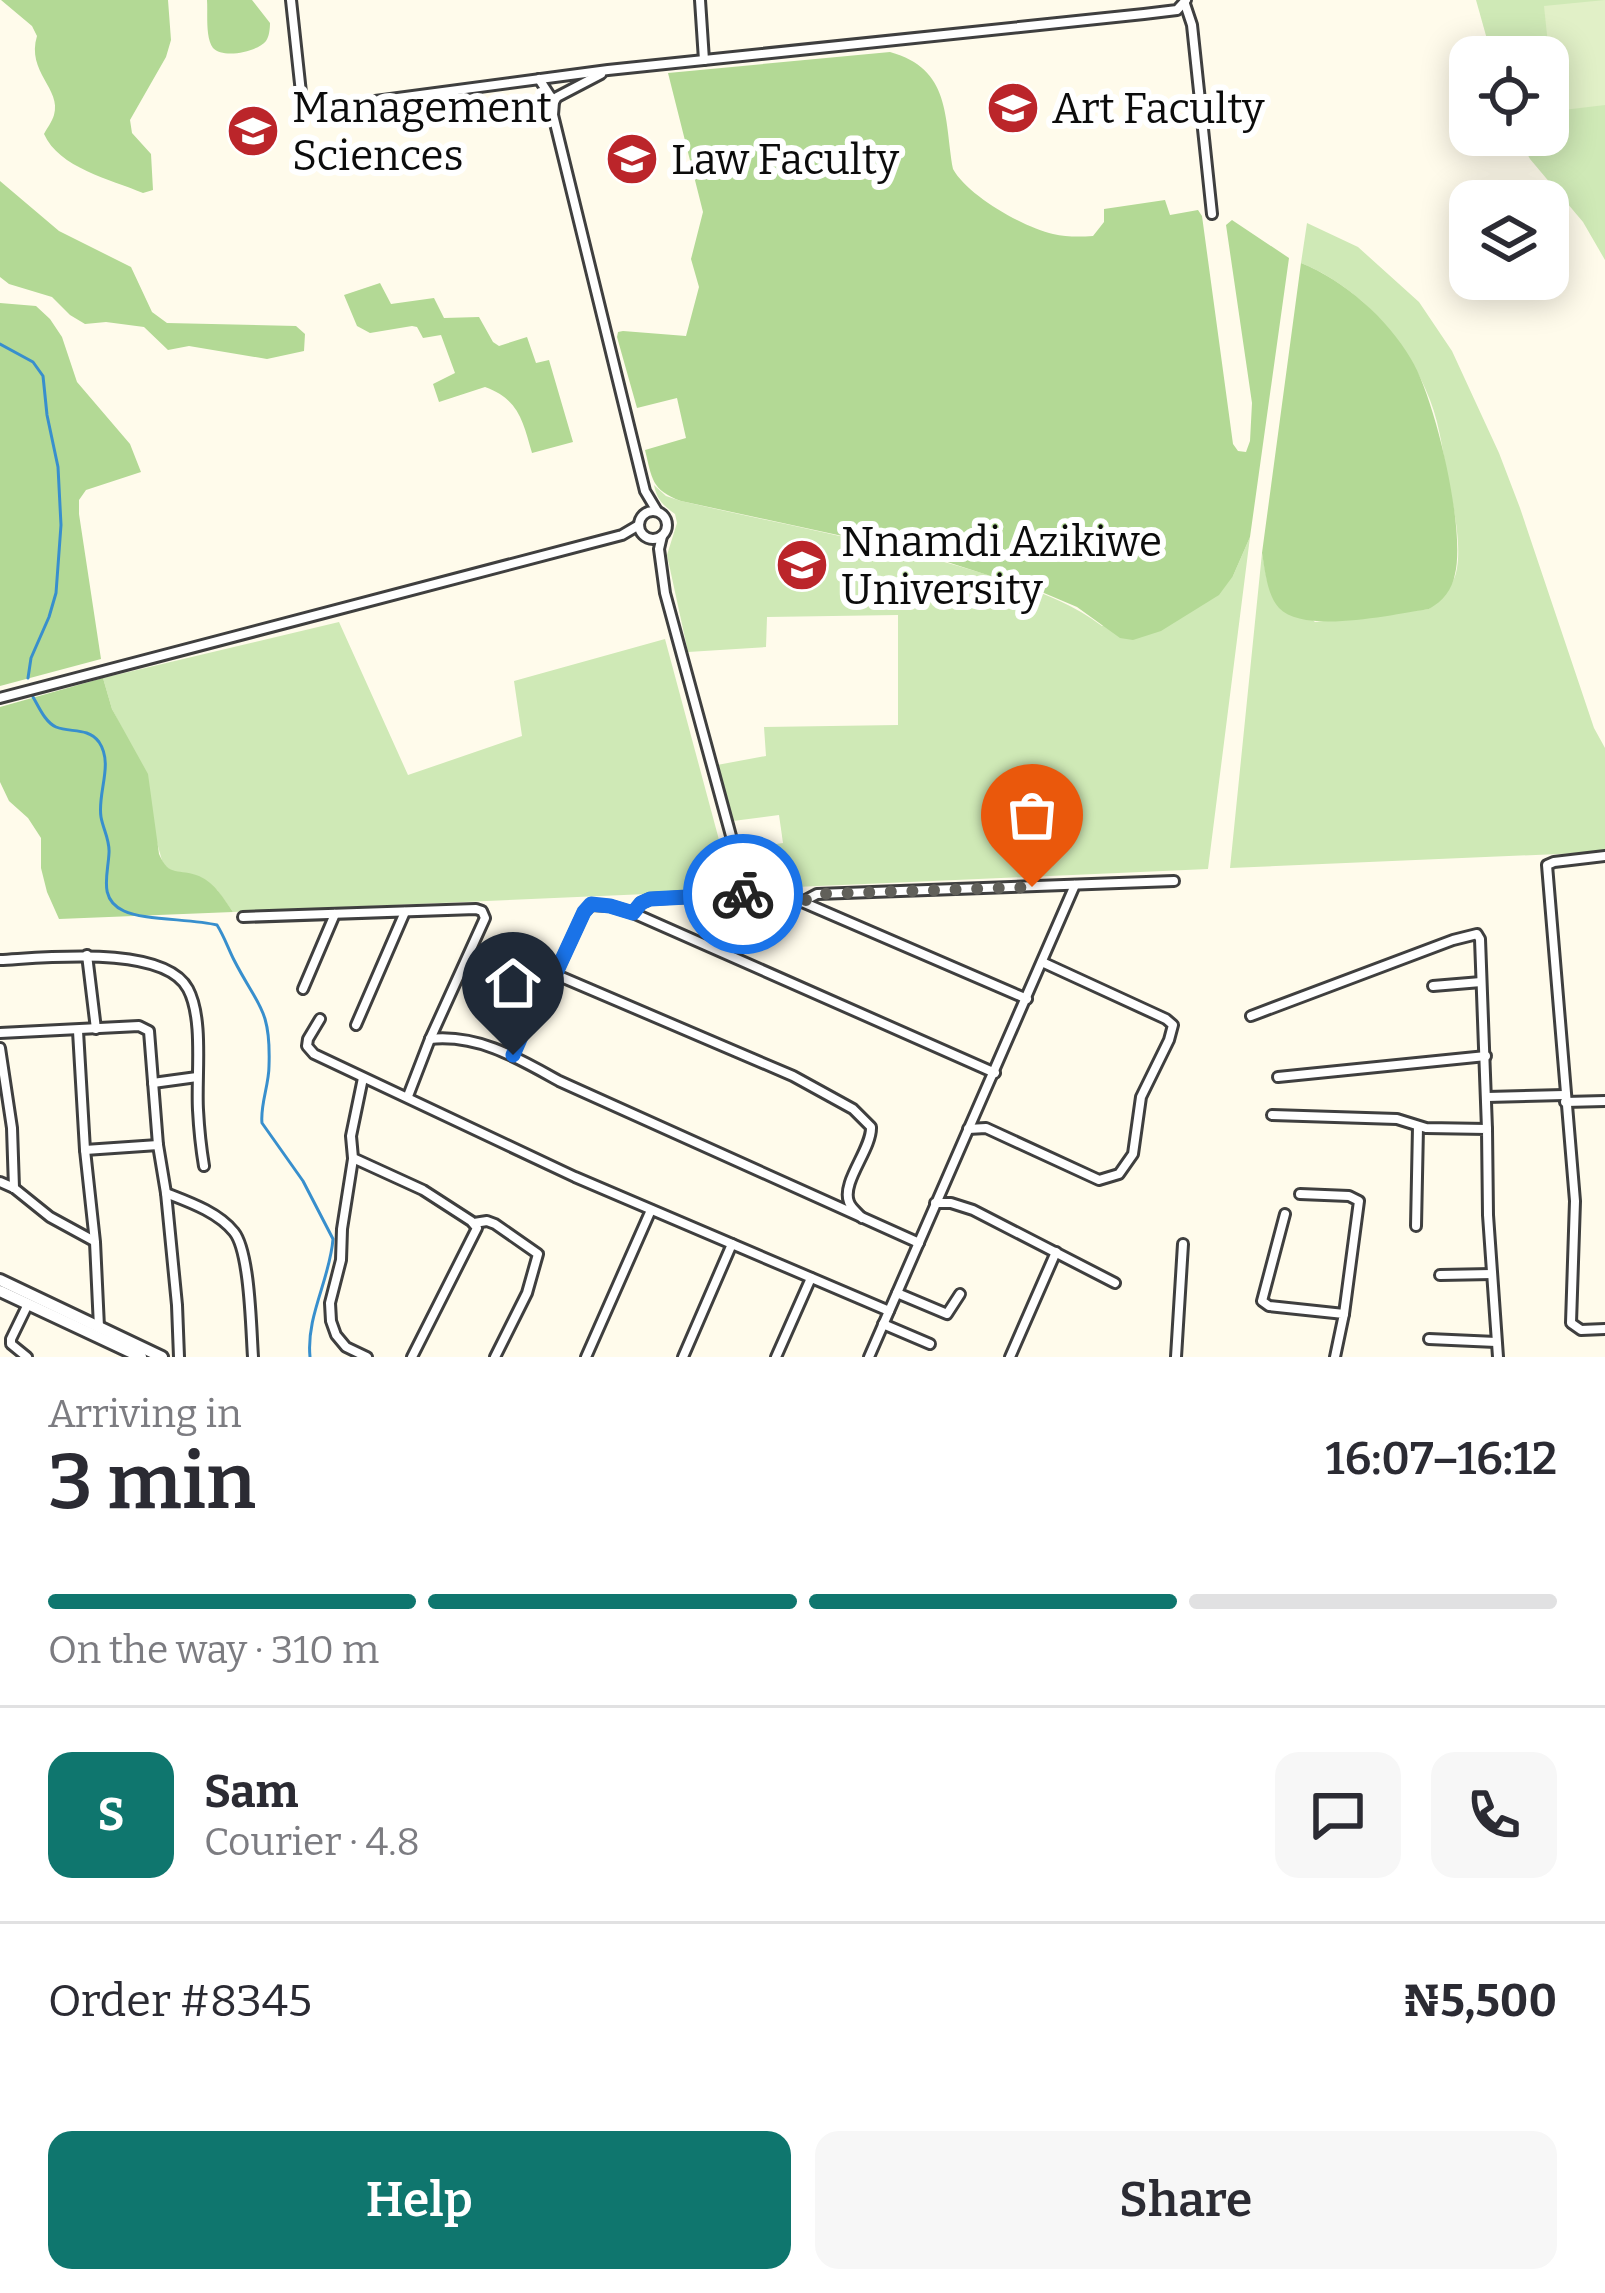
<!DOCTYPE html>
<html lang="en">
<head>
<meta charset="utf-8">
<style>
	:root { --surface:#fff; --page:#f7f7f7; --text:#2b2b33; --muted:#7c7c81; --line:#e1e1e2; --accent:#0f766e }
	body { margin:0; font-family:Bitter,serif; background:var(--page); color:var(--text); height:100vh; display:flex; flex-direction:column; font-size:45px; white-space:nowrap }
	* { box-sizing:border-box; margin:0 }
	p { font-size:39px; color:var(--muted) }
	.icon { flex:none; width:66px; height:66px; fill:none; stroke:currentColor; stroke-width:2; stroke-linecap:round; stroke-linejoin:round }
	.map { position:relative; height:1357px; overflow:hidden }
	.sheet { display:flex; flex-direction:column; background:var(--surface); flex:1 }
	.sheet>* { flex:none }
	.controls { position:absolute; left:1449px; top:36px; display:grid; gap:24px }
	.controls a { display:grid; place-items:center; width:120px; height:120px; border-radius:24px; background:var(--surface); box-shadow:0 6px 30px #0003; font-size:60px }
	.pin { position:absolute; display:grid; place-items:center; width:102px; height:102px; color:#fff; margin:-123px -51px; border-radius:50% 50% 50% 0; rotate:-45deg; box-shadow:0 0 12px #0007 }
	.pin .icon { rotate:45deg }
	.courier { position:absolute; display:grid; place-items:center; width:120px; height:120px; margin:-60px; border:9px solid #1a73e8; border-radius:50%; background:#fff; color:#222; box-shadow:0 3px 15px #0007 }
	.summary em { font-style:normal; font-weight:600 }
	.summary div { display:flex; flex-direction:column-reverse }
	.summary { display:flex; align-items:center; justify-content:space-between; height:204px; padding:0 48px }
	h1 { font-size:78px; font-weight:600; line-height:90px }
	.bar { display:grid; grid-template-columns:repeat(4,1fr); gap:18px 12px; align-content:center; height:144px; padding:0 48px }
	.bar i { height:15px; border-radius:9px; background:var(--line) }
	.bar .active { background:var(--accent) }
	.bar p { grid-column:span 4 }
	.line { display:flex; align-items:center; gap:30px; padding:0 48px; border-top:3px solid var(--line) }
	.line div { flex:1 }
	.round { display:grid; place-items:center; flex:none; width:126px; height:126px; border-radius:24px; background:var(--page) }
	.button { display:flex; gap:24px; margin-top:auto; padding:24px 48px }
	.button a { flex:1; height:138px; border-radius:24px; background:var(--accent); color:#fff; font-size:48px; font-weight:600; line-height:138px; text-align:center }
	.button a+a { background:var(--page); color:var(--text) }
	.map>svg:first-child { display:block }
	.green { fill:#cfe9b6 }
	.forest { fill:#b3d995 }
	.pitch { fill:#e1f0c7 }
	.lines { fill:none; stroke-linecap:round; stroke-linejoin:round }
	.stream { stroke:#388fcd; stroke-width:3 }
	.minor-casing { stroke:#3f3f3f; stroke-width:14 }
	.tertiary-casing { stroke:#3f3f3f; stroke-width:16 }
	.minor { stroke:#fff; stroke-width:8 }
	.tertiary { stroke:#fff; stroke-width:10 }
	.done { stroke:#61605a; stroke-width:12; stroke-dasharray:0 21.6 }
	.route { stroke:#1a73e8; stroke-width:15 }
	.labels { text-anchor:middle; stroke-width:12; stroke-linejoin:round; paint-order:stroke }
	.poi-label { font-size:42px; fill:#0c0c0c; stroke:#fff; text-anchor:start }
</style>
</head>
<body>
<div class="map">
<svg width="1605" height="1357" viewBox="0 0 1605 1357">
	<rect width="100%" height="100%" fill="#fffbeb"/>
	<g class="green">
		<polygon points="1476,0 1605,0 1605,260 1583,222 1530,159 1517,135 1548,135 1548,57 1492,57"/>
		<path d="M1307 223 1358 247 1419 302 1452 351 1499 453 1520 508 1594 728 1605 748V852L1230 868 1262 553 1267 580 1315 622 1429 609C1437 601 1448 591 1453 581 1464 560 1455 513 1450 490 1444 461 1441 428 1430 400 1408 341 1360 287 1301 263Z"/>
		<path d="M654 485 666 496 681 501C783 525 886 543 985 574 1028 588 1066 599 1102 626L1233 576 1250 537 1208 869 752 889 741 849 783 843 779 815 733 821 717 765 766 756 764 727 898 725V615L767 617 766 647 688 652 667 555 677 523 675 514C663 505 657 500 654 485Z"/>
		<polygon points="339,622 408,775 522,736 514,681 665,639 729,877 714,879 716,891 233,912 217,890 170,870 163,864 128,740 112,709 103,678"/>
	</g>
	<g class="forest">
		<path d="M1 0H168L171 40 166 57 130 120 132 133 151 154 153 190 143 193C110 179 59 168 44 134 47 128 52 122 54 115 62 89 26 72 37 36L32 26Z"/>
		<path d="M207 0H252L270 23C270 29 269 37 266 41 257 52 223 59 213 48 205 37 208 13 207 0Z"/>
		<path d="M890 52C951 69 944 116 953 169 967 195 1024 228 1053 234 1066 237 1079 237 1093 236L1104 222V209L1165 200 1170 215 1198 210 1202 216 1233 444 1238 451 1246 452 1250 441 1252 403 1226 225 1232 220 1289 258 1250 537 1233 576 1219 595 1161 631 1133 640 1120 638 1077 607 1044 593 916 552 681 501C651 490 652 478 645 450L686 438 677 398 637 408 617 337 618 332 623 331 686 336 699 287 691 259 703 212 668 73Z"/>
		<polygon points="0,181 59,231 131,267 152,312 167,323 296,326 305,334 304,351 267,359 189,346 168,350 144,327 106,322 85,324 70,315 52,297 9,284 0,277"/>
		<path d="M1301 263C1345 281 1387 318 1411 359 1435 398 1466 529 1455 574 1452 590 1443 601 1429 609 1394 614 1305 635 1279 608 1267 595 1265 570 1262 553Z"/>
		<path d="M380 283 391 304 434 298 444 318 479 317 493 342 499 346 527 337 536 363 549 360 573 442 532 453C523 422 519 399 485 387L439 402 433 384 455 373 441 335 423 338 417 327 412 326 370 333 357 326 344 295Z"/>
		<polygon points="0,303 36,306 50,319 62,337 77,382 130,444 141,472 86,490 79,500 79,514 101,659 0,686"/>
		<path d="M103 678 112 709 148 774 159 854C169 878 179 868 199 876 215 883 224 899 233 912L59 919 47 892 41 868V838L28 818 9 801 0 782V707Z"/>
	</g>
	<polygon class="pitch" points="1605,0 1605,105 1555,111 1544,6"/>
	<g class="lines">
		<g class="stream">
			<polyline points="0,344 33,362 43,376 47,415 58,467 61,525 56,593 49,617 31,658 28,678"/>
			<path d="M33 697C39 707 45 722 56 727 70 733 88 727 99 742 114 764 97 793 101 817 103 829 110 840 109 853 108 875 98 899 124 911 142 920 193 919 217 925 224 936 228 948 234 960 258 1007 271 1008 269 1066 269 1085 260 1105 262 1123L303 1181 333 1239C330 1279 306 1316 310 1357"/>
		</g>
		<g class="minor-casing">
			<g id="minor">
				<polyline points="291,0 302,102 307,107 315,109 608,70 1144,14 1177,10 1186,0"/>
				<polyline points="700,0 704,60"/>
				<polyline points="1185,4 1192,25 1212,214"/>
				<polyline points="601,74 557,97 554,102 553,115 645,491 657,511"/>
				<polyline points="539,79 554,102"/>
				<circle cx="653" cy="525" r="14"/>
				<path d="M662 536 659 549 665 593 746 891C759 897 777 893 793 898L1027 999"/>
				<polyline points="0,698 622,535 639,525"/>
				<polyline points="1605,856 1554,862 1547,865 1575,1201 1571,1323 1581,1330 1605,1329"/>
				<polyline points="802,902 817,894 1174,881"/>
				<polyline points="633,913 641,903 650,899 746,894"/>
				<polyline points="243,917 476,909 482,911 485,918 430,1039 408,1096"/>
				<polyline points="87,955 96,1029"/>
				<path d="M0 960C43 958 164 944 188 989 204 1019 196 1076 198 1110 199 1129 201 1148 204 1166"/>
				<polyline points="554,977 584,912 591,905 610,906 633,913 995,1073"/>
				<polyline points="1433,986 1481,982"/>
				<polyline points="303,989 335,914"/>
				<polyline points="1251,1016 1453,940 1477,934 1480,939 1487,1129"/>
				<polyline points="320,1019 308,1039 307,1046 314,1054 575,1177 889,1311"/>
				<polyline points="356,1025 405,912"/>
				<polyline points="78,1031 85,1150 95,1242 99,1327"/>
				<polyline points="0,1033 139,1026 149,1031 158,1145 166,1193 177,1305 179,1357"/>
				<path d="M430 1039C478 1034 518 1058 559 1081L919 1243"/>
				<polyline points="0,1048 12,1128 14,1188"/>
				<path d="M513 1055C525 1027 533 993 559 976L793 1076 853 1109 871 1127C872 1149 841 1182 849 1202 851 1208 857 1212 862 1218"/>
				<polyline points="1278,1077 1486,1056"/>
				<polyline points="363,1078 351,1136 353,1158 423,1190 471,1221 477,1228 412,1357"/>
				<polyline points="153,1083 197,1077"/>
				<polyline points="1487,1097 1564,1095"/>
				<polyline points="1565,1102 1605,1101"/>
				<polyline points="1272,1115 1397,1119 1426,1128 1487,1129 1488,1215 1498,1357"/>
				<polyline points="968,1129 986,1128 1099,1180 1119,1174 1133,1154 1141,1097 1169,1040 1173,1025 1166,1019 1042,962"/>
				<polyline points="85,1150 158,1145"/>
				<polyline points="353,1159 342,1229 341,1260 330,1303 331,1321 336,1335 346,1347 367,1357"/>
				<polyline points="0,1182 14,1188 50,1217 94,1241"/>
				<path d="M166 1193C189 1202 218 1212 234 1232 250 1252 251 1329 253 1357"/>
				<polyline points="1300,1194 1349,1196 1359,1201 1344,1314"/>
				<polyline points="935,1203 951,1203 973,1210 1115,1283"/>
				<polyline points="1285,1214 1262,1301 1269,1306 1344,1314 1335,1357"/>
				<polyline points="474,1223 487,1221 495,1224 538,1254 527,1293 495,1357"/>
				<polyline points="1416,1226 1418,1127"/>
				<polyline points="1440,1275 1492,1274"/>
				<polyline points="897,1293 947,1314 960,1294"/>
				<polyline points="883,1324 930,1344"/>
				<polyline points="1429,1339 1496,1342"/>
				<polyline points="27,1357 11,1344 11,1339 28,1304"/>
				<polyline points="586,1357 651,1210"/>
				<polyline points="683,1357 732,1244"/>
				<polyline points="776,1357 811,1278"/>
				<polyline points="869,1357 1075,885"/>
				<polyline points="1010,1357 1056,1252"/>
				<polyline points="1176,1357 1183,1244"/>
			</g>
		</g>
		<g class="tertiary-casing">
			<g id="tertiary">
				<polyline points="0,1280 162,1357"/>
				<polyline points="0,1291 141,1357"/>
			</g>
		</g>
		<use href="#minor" class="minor"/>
		<use href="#tertiary" class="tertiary"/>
	</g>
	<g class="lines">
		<polyline class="done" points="743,894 779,894 802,902 817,894 1032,887"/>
		<polyline class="route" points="513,1055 538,998 554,977 584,912 591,904 610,906 633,913 641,903 650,899 743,894"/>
	</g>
	<defs>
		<g id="university-disc" transform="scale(2.7)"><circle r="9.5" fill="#bb252a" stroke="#fff"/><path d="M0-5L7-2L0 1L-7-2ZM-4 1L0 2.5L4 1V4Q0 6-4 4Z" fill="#fff"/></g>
	</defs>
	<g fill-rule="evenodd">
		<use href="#university-disc" x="1013" y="108"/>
		<use href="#university-disc" x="253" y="131"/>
		<use href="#university-disc" x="632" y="159"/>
		<use href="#university-disc" x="802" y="565"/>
	</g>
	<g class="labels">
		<g class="poi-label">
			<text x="292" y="122">Management<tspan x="292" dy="48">Sciences</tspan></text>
			<text x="1052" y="123">Art Faculty</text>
			<text x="671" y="174">Law Faculty</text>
			<text x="841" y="556">Nnamdi Azikiwe<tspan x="841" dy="48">University</tspan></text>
		</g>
	</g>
</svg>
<div class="controls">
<a><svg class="icon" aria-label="locate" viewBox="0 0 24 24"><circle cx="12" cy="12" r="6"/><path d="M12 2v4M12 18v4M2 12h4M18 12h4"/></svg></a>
<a><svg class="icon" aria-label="layers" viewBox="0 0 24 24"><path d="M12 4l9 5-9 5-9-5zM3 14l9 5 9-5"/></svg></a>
</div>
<div class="pin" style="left:1032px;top:887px;background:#ea580c"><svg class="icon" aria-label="bag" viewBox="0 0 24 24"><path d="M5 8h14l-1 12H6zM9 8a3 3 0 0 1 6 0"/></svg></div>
<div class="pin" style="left:513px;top:1055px;background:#1f2937"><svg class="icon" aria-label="home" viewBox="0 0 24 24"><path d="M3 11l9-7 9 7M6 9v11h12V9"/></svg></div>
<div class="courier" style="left:743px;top:894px"><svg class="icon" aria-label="bike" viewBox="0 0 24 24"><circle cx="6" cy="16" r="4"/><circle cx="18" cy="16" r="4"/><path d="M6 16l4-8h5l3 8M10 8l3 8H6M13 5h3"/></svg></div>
</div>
<section class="sheet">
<div class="summary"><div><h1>3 min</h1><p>Arriving in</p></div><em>16:07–16:12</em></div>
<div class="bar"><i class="active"></i><i class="active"></i><i class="active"></i><i></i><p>On the way · 310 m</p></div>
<div class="line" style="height:216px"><b class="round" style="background:var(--accent);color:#fff">S</b><div><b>Sam</b><p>Courier · 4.8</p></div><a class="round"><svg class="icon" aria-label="chat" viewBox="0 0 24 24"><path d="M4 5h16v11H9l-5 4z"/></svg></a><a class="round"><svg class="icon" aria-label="phone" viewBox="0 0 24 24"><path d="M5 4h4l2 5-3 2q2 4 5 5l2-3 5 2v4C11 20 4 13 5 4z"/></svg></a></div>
<div class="line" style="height:156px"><div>Order #8345</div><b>₦5,500</b></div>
<div class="button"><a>Help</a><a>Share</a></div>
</section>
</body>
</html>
